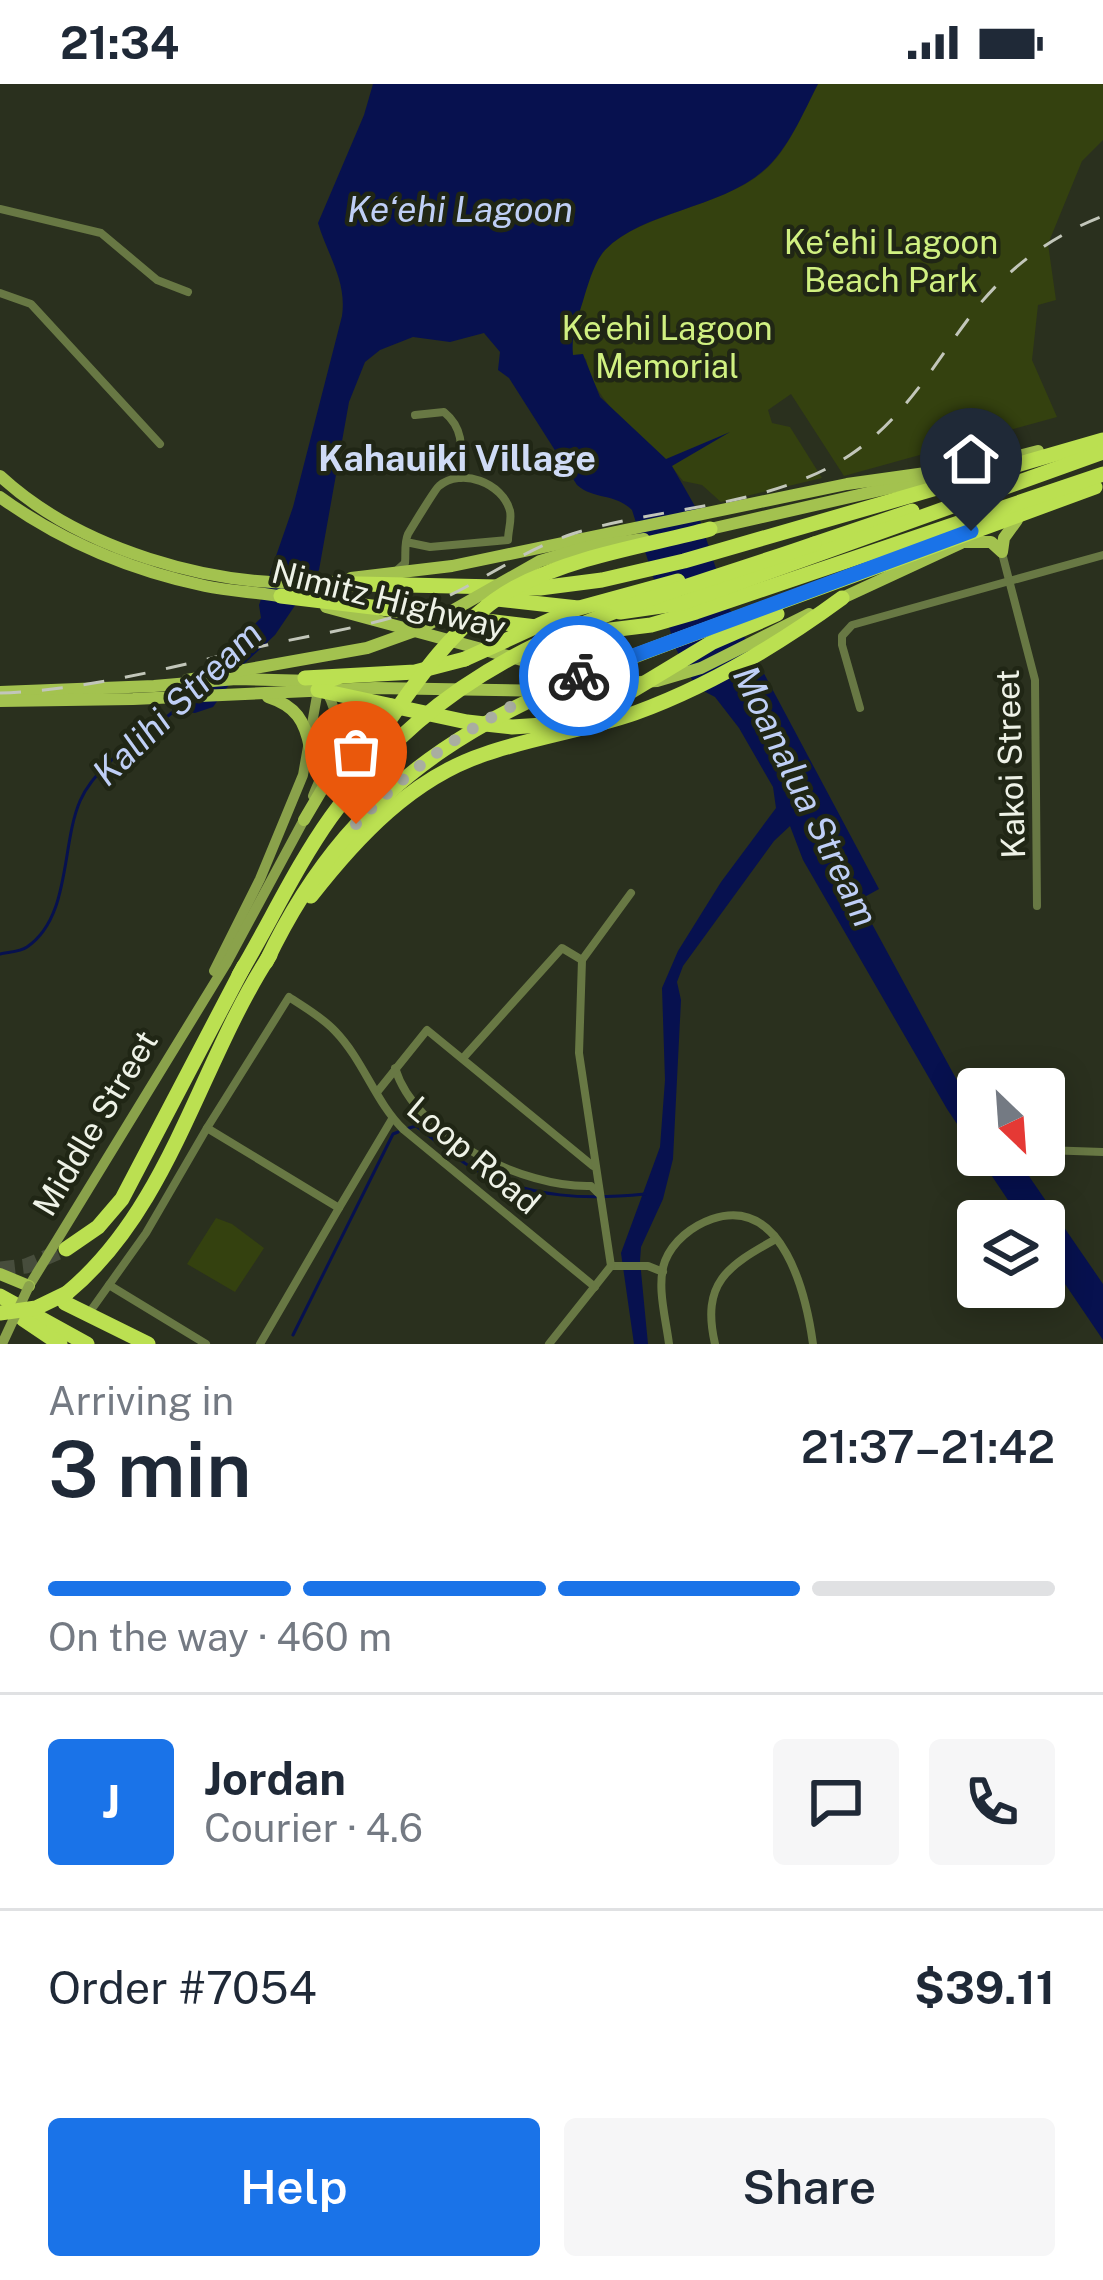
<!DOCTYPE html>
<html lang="en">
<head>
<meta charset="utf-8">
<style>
	:root { --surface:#fff; --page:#f6f6f7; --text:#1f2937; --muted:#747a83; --line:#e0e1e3; --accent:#1a73e8 }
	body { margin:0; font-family:"Public Sans",sans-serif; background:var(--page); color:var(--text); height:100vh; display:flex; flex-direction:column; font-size:45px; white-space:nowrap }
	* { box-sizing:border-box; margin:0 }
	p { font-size:39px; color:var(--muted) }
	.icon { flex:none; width:66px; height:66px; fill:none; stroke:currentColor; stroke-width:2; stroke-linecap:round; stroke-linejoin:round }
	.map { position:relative; height:1260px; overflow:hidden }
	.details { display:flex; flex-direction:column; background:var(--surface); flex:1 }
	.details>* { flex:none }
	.needle { width:78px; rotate:155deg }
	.tools { position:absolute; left:957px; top:984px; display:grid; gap:24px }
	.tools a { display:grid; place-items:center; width:108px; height:108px; border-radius:12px; background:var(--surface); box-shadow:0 6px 30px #0003; font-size:60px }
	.pin { position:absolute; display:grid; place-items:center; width:102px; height:102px; color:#fff; margin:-123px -51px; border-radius:50% 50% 50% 0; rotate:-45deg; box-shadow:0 0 12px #0007 }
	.pin .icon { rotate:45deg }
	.courier { position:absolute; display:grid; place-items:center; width:120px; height:120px; margin:-60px; border:9px solid #1a73e8; border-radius:50%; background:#fff; color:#222; box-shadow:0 3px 15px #0007 }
	.headline em { font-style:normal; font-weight:600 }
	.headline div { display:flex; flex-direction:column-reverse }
	.headline { display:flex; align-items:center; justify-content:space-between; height:204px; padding:0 48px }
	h1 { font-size:78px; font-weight:600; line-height:90px }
	.bar { display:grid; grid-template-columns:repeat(4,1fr); gap:18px 12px; align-content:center; height:144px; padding:0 48px }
	.bar i { height:15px; border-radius:9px; background:var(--line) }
	.bar .active { background:var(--accent) }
	.bar p { grid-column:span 4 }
	.line { display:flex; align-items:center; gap:30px; padding:0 48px; border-top:3px solid var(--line) }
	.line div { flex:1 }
	.round { display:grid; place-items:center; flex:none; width:126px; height:126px; border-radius:12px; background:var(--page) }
	.action { display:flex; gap:24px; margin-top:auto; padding:24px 48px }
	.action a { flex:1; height:138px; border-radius:12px; background:var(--accent); color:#fff; font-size:48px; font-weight:600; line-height:138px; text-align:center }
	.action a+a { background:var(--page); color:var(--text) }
	.status { display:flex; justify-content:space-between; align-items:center; height:84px; padding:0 60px; background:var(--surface); direction:ltr }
	.status svg { height:33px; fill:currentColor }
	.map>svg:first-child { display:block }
	.green { fill:#34410f }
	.water { fill:#07114f }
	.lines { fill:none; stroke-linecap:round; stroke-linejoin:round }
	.stream { stroke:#07114f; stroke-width:3 }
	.motorway-tunnel { stroke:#474d3c; stroke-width:15; stroke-dasharray:15 8; stroke-linecap:butt }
	.minor { stroke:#687844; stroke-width:8 }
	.secondary { stroke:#8aa24b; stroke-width:10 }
	.primary { stroke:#a3c24f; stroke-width:12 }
	.motorway { stroke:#bbe051; stroke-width:15 }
	.rail { stroke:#c2c6ba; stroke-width:3; stroke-dasharray:21 21; stroke-linecap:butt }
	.secondary-bridge { stroke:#8aa24b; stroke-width:10 }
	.primary-bridge { stroke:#a3c24f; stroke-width:12 }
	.motorway-bridge { stroke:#bbe051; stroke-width:15 }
	.done { stroke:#a9aea1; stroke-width:12; stroke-dasharray:0 21.6 }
	.route { stroke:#1a73e8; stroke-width:15 }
	.labels { text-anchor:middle; stroke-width:9; stroke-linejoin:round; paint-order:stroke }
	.park-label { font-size:33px; fill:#d0f081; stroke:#202615 }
	.street-label { font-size:33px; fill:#eef2e7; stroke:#202615 }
	.water-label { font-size:36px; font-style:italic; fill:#bfcff6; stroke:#202615 }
	.neighbourhood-label { font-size:36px; font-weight:bold; fill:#cfdbf6; stroke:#202615 }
</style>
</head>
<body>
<div class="status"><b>21:34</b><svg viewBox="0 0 49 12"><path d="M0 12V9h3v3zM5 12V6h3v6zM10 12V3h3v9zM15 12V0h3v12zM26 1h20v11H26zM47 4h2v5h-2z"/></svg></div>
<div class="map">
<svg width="1103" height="1260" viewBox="0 0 1103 1260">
	<rect width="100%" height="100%" fill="#2a301e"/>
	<g class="green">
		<path d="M818 0H1103V56L1082 77 1048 160 1056 216 1038 221 1032 276 1057 333 844 392 791 310 768 326 772 339 790 343 822 394 721 418 702 401 683 397C653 353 597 331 586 275L573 271 570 256C582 229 584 194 602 170 630 131 724 123 765 86 789 65 803 28 818 0Z"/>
		<polygon points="216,1134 232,1140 264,1164 235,1208 187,1180"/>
	</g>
	<path class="water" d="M373 0H818C803 29 788 66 763 87 719 125 643 127 605 166 594 178 588 201 583 217 577 236 571 252 573 271L583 270 600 313 666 375 730 348 672 382 696 424 729 524 879 805 859 816 978 1035V1071L1030 1074 1022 1082 1103 1200V1256L1044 1169V1137H1022L947 1025 803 776 790 742 774 757 683 882 677 898 681 916 673 1075 663 1115 641 1163 640 1177 648 1260H634L621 1169 660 1063 665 996 662 904 678 867 721 798 776 724 773 703 739 644 715 613 696 603 676 565 632 426C615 409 594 416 577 401L509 294 498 286 500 268 484 249 450 258 413 253 380 266 365 278 349 318 319 486 275 551 244 580 213 623 195 629 172 626 175 618 261 534 259 521 293 423 342 232C347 197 328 172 318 139L364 31Z"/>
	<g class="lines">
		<g class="stream">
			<path d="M0 870C8 868 20 868 27 863 71 833 61 761 80 717 96 680 143 652 173 628"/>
			<path d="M409 1044 416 1042C436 1056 456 1076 478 1087 533 1114 586 1116 645 1110"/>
			<polyline points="293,1251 393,1050 398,1048"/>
		</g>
		<polyline class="motorway-tunnel" points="0,1185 26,1182 66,1165"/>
		<g class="minor">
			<polyline points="0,125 101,149 157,196 188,208"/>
			<polyline points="0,209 31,220 160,360"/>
			<path d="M415 331 444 328C466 346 461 368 460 394"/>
			<polyline points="1002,469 1035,596 1037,822"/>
			<path d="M395 488 405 479C406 469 404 459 408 450 411 445 436 404 439 402 461 383 503 399 510 427 512 436 508 447 508 456L430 463 406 458"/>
			<polyline points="860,624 842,561 842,552 852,541 1103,471"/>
			<polyline points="464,973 562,864 582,876"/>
			<path d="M395 984C416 1053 524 1104 591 1102L598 1109"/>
			<polyline points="378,1007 427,946 593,1082"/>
			<path d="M207 1044 289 913C304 923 322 933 335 947 364 977 375 1018 404 1046L595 1203"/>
			<polyline points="1044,1066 1103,1068"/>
			<polyline points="339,1124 392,1035"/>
			<polyline points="611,1182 648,1182 663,1188"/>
			<polyline points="109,1201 206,1260"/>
			<polyline points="89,1229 146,1149 207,1044 339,1124 260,1260"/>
			<polyline points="549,1260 611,1182 579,969 582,876 631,809"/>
			<path d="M669 1260C666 1235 656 1201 665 1177 673 1157 692 1142 712 1135 783 1111 806 1210 813 1260"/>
			<path d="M715 1260C701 1199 727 1182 776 1155"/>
		</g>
		<g class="secondary">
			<path d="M313 712C326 679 349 645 327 609"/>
			<polyline points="214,887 260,795 303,691 318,606"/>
			<polyline points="29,1202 226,880 307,730"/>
		</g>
		<g class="primary">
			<path d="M0 392C79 465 212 504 318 498"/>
			<path d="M0 413C62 458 130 486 205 502 233 508 261 508 289 514"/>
			<polyline points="710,445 929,395"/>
			<polyline points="964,458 991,458 1002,468 1004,454 1017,436"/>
			<polyline points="351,494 452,482 847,400 983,381 1038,367"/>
			<polyline points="838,516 961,459"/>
			<polyline points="326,523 548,583 623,599 657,597 701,584 809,530"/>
			<polyline points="0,608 154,602 236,595 314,597"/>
			<path d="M268 613C296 622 305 637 310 664"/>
			<polyline points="0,617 133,615 375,604 625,608"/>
			<polyline points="304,736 340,675"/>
			<polyline points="0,1190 29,1202"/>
		</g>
		<g class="motorway">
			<polyline points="814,460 912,427"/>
			<polyline points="912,470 1095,403"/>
			<polyline points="313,499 540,504 602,496 684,477 1103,356"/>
			<polyline points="281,512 586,549 651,541 696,528 1103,390"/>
			<polyline points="488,514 578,524"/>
			<polyline points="620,528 682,519 1103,368"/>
			<polyline points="338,593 324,598 318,606 467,638 512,643 559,640 600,626"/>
			<polyline points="305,594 415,588 465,575"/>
			<polyline points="338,682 361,635 391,622"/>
			<path d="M311 812C357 753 412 694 485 670 534 653 586 646 635 629 709 602 778 561 842 514"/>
			<polyline points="66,1165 98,1143 122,1115 244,882"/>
			<path d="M67 1209C170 1124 199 980 270 871"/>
			<polyline points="0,1212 87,1260"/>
			<polyline points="65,1219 148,1260"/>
			<polyline points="23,1235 60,1260"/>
		</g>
		<path class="rail" d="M0 609C91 606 179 581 267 561 320 549 376 542 426 522 476 502 520 467 572 450 664 421 768 425 850 371 908 332 937 274 979 221 1013 180 1054 151 1103 132"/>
		<polyline class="secondary-bridge" points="2,1260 29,1202"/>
		<polyline class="primary-bridge" points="187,596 367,564 420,545 540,477 587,463 644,455"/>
		<g class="motorway-bridge">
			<polyline points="465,575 572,526 678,497"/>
			<polyline points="600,626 711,559 777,530"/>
			<path d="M345 700C392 636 443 543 514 504 574 472 645 462 710 445"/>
			<path d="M266 878C360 680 501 620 696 549 768 523 840 496 912 470"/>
			<path d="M239 891C270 839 296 782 331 733 459 556 621 527 814 460"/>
			<polyline points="0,1229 36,1224 67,1209"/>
		</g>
	</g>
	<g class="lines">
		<path class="done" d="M356 740C419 674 494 624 579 592"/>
		<polyline class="route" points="579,592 971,447"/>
	</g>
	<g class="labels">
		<g class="park-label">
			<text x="891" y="170">Keʻehi Lagoon<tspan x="891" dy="38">Beach Park</tspan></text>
			<text x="667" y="256">Ke'ehi Lagoon<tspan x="667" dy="38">Memorial</tspan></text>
		</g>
		<g class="street-label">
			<text transform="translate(389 515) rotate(14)" y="12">Nimitz Highway</text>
			<text transform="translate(1010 680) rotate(-92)" y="12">Kakoi Street</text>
			<text transform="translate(95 1039) rotate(-59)" y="12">Middle Street</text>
			<text transform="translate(474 1071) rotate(40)" y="12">Loop Road</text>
		</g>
		<g class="water-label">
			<text x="460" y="138">Keʻehi Lagoon</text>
			<text transform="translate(177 619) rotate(-44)" y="13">Kalihi Stream</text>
			<text transform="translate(806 712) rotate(64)" y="13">Moanalua Stream</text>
		</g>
		<g class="neighbourhood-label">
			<text x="457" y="387">Kahauiki Village</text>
		</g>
	</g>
</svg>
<div class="tools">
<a><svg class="needle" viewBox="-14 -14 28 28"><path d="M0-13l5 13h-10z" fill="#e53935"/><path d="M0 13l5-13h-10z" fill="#747a83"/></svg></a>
<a><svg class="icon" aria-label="layers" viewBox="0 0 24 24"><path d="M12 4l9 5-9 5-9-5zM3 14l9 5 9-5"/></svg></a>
</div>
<div class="pin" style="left:356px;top:740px;background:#ea580c"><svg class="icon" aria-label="bag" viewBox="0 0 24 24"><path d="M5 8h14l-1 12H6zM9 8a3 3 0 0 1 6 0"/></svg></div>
<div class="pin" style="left:971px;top:447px;background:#1f2937"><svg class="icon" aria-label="home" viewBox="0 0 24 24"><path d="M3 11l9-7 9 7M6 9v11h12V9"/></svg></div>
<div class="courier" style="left:579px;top:592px"><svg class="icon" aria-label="bike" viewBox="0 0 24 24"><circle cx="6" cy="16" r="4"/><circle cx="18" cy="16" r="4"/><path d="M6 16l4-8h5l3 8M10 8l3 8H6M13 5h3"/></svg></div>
</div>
<section class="details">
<div class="headline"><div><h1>3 min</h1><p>Arriving in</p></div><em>21:37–21:42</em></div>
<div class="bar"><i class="active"></i><i class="active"></i><i class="active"></i><i></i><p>On the way · 460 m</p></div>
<div class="line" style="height:216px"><b class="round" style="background:var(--accent);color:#fff">J</b><div><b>Jordan</b><p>Courier · 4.6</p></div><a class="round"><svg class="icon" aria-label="chat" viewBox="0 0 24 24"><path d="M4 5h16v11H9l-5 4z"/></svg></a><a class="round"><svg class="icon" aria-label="phone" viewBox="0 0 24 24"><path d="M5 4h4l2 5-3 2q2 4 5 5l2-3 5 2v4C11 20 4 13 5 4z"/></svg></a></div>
<div class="line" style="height:156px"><div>Order #7054</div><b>$39.11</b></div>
<div class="action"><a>Help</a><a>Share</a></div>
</section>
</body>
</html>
